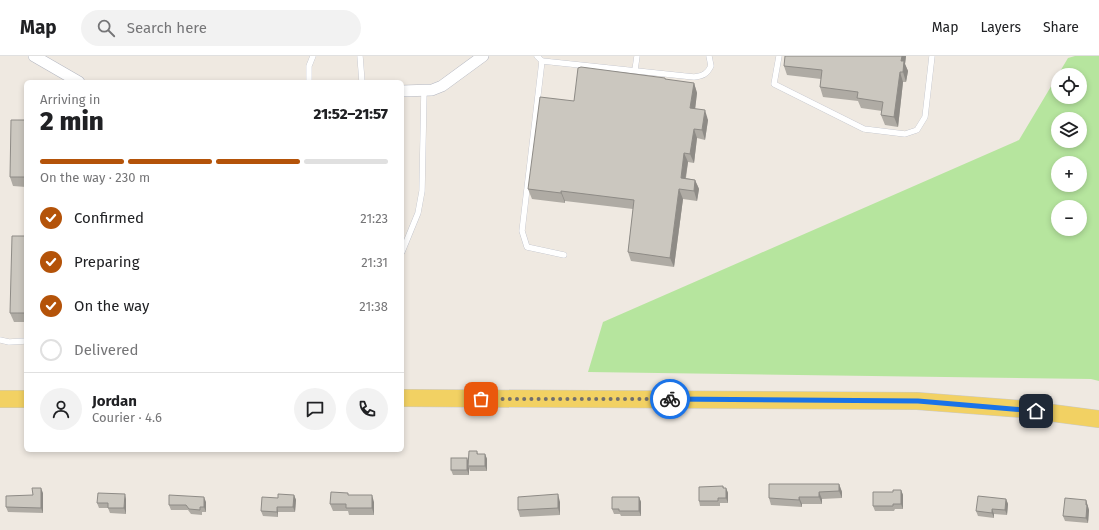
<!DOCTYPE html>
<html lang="en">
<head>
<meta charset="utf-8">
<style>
	:root { --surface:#fff; --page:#f2f2f2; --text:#202124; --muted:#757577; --line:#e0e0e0; --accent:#b45309 }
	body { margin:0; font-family:"Fira Sans",sans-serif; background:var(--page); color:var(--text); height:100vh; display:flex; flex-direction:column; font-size:15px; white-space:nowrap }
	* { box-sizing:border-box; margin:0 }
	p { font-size:13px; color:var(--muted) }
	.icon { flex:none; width:22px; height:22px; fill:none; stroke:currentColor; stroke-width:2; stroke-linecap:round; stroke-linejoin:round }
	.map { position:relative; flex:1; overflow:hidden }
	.panel { position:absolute; left:24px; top:24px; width:380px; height:372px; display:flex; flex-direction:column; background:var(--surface); border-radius:6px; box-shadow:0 2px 6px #0003 }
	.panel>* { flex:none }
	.buttons { position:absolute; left:1051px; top:12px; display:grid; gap:8px }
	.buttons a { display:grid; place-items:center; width:36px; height:36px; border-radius:50%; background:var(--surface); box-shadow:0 2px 6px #0003; font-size:20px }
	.pin { position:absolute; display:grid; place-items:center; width:34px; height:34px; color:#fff; margin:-17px; border-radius:8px; box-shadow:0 2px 6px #0006 }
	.courier { position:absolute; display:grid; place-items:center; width:40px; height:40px; margin:-20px; border:3px solid #1a73e8; border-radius:50%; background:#fff; color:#222; box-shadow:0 1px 5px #0007 }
	.overview em { font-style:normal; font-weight:800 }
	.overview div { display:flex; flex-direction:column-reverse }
	.overview { display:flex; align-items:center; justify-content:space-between; height:68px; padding:0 16px }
	h1 { font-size:26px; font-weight:800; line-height:30px }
	.bar { display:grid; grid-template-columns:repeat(4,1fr); gap:6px 4px; align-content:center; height:48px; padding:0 16px }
	.bar i { height:5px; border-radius:3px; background:var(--line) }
	.bar .active { background:var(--accent) }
	.bar p { grid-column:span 4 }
	.line { display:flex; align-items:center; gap:10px; padding:0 16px; border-top:1px solid var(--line) }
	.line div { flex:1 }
	.round { display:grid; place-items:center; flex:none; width:42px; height:42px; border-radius:21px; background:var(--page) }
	ol { padding:0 16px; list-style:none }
	li { display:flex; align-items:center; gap:12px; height:44px }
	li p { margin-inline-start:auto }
	li .icon { padding:4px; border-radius:50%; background:var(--accent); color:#fff; stroke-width:4 }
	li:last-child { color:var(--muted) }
	li i { width:22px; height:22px; border:2px solid var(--line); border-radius:50% }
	header { display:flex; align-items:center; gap:24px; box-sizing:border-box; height:56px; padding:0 20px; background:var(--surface); border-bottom:1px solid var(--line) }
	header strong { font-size:19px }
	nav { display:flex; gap:22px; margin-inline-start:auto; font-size:14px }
	.search { width:280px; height:36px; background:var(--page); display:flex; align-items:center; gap:10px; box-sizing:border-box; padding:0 14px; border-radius:22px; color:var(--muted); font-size:15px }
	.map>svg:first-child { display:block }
	.green { fill:#b6e59e; fill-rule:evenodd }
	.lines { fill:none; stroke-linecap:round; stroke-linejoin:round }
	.lane-casing { stroke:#b4b7c1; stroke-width:6 }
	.street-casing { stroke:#b4b7c1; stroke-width:12 }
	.primary-casing { stroke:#c9c9c9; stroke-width:18 }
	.lane { stroke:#fff; stroke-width:5.5 }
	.street { stroke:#fff; stroke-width:11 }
	.primary { stroke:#f2d163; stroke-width:17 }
	.wall { fill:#afaba4 }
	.shaded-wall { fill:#8e8b86 }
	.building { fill:#cbc7bf; stroke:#8e8b86 }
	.done { stroke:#726f6d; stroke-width:4; stroke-dasharray:0 7.2 }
	.route { stroke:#1a73e8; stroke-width:5 }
</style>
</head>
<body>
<header>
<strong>Map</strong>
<div class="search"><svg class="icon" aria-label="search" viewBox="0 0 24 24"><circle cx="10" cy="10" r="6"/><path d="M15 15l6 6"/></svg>Search here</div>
<nav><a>Map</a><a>Layers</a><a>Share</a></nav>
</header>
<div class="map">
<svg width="1099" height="474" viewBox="0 0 1099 474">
	<rect width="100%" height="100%" fill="#efe9e1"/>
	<path class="green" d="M1075 0H1099V325L1091 323 588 316 603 266 1019 84 1068 2ZM1058 19H1080V41H1058ZM1058 63H1080V85H1058ZM1058 107H1080V129H1058ZM1058 151H1080V173H1058Z"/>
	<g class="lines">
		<g class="lane-casing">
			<g id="lane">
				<polyline points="360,0 362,26"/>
				<path d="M537 0 542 5 694 21C703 20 707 18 711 10L709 0"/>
				<polyline points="779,0 774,28 864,73 905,78 917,74 925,61 932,0"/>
				<polyline points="542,5 522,175 527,191 564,199"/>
				<polyline points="635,14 637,0"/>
				<polyline points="309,26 309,10 313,0"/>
				<polyline points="402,196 418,157 422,135 424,34"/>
				<polyline points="0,284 9,286 26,285"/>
			</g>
		</g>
		<g class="street-casing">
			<g id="street">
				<polyline points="34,0 79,26"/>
				<polyline points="402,35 432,34 442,30 483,0"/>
			</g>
		</g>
		<g class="primary-casing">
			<g id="primary">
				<polyline points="402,342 917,345 1022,353 1099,363"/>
				<polyline points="0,343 26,343"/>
			</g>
		</g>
		<use href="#lane" class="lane"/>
		<use href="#street" class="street"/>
		<use href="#primary" class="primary"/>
	</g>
	<g class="wall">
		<polygon points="906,0 905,8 908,15 906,26 903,26 898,71 885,69 881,59 882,55 861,52 858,45 823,41 820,31 821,23 787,19 784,10"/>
		<polygon points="665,22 666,24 694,27 697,37 695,53 708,64 705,84 697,82 694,107 688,106 686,122 695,124 699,133 697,145 683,143 674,211 631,205 628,196 633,153 565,145 565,147 532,143 528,133"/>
		<polygon points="26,64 26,131 13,130 10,121"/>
		<polygon points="26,180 26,266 14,266 10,257"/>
		<polygon points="477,395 478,398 485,398 487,403 487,415 470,415 469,412 469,419 453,419 451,414 469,405"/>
		<polygon points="839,428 842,436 842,442 822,443 822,448 802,448 802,451 771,449 769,442"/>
		<polygon points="723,430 724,432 726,432 728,437 728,447 720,447 720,450 700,450 699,445"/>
		<polygon points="901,434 903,439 903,453 895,453 894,455 875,455 873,450 893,436"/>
		<polygon points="43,437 43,457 8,456 6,451 33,439"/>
		<polygon points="348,437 348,439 374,446 374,459 349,459 348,455 333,455 330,448"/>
		<polygon points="294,439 296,444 295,456 278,456 278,461 263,460 261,455"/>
		<polygon points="639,441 641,446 641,460 621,460 620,458 614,458 612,453"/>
		<polygon points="126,443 126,458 110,457 108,452 99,452 97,447"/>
		<polygon points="1006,443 1008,448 1007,459 994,458 994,462 978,460 976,455"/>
		<polygon points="1086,444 1089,454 1088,467 1065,465 1063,460"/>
		<polygon points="206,446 206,456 202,456 202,459 191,458 188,454 171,454 169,449"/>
		<polygon points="560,446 560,459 520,461 518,454"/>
	</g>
	<g class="shaded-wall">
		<polygon points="902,0 906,0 905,8 908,15 906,26 903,16 901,5"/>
		<polygon points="900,16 903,26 898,71 894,61"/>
		<polygon points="694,27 697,37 694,62 690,52"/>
		<polygon points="705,54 708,64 705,84 702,74"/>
		<polygon points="694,73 697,82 694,107 690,98"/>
		<polygon points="684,97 688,106 684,131 681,122"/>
		<polygon points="695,124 699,133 697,145 694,135"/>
		<polygon points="679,133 683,143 674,211 670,202"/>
		<polygon points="561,135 565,145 565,147 561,137"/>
		<polygon points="485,398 487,403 487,415 485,410"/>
		<polygon points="467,402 469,407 468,410 469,412 469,419 467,414"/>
		<polygon points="839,428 842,436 842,442 839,435"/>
		<polygon points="41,432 43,437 43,457 41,452"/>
		<polygon points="726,432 728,437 728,447 726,442"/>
		<polygon points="901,434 903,439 903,453 901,448"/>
		<polygon points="819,436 822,443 822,448 819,441"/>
		<polygon points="125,438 126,443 126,458 124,452"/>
		<polygon points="558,438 560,446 560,459 558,452"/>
		<polygon points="294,439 296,444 295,456 293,451"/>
		<polygon points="372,439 374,446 374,459 372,452"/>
		<polygon points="204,441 206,446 206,456 204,451"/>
		<polygon points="639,441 641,446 641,460 639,455"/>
		<polygon points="799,441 802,448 802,451 799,444"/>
		<polygon points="1006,443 1008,448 1007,459 1005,454"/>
		<polygon points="1086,444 1089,454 1088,467 1086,462"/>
		<polygon points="277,451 278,456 278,461 277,456"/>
		<polygon points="992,453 994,458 994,462 992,457"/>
	</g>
	<g class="building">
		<polygon points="785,0 902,0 901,5 904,5 903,16 900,16 894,61 881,59 883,46 857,42 858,36 820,31 822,14 784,10"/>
		<polygon points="581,11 665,22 665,23 694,27 690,52 705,54 702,74 694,73 690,98 684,97 681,122 695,124 694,135 679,133 670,202 628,196 634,144 561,135 561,137 528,133 540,41 574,45 578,12"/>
		<polygon points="11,64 26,64 26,121 10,121"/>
		<polygon points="12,180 26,180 26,257 10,257"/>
		<polygon points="469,395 477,395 477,398 485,398 485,410 468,410"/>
		<rect x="451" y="402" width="16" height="12"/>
		<polygon points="769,428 839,428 839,435 819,436 819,441 799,441 799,444 769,442"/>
		<polygon points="723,430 723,432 726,432 726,442 718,442 718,445 699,445 699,431"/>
		<polygon points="32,432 41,432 41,452 6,451 6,440 33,439"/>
		<polygon points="893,434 901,434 901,448 893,448 893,450 873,450 873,436 893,436"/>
		<polygon points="331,436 348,437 348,439 372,439 372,452 346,452 346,448 330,448"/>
		<polygon points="98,437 125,438 124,452 108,452 108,447 97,447"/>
		<polygon points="278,438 294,439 293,451 277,451 277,456 261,455 262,441 278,442"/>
		<polygon points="558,438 558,452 518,454 518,441"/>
		<polygon points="169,439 204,441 204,451 200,451 200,454 189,453 186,449 169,449"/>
		<polygon points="978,440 1006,443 1005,454 992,453 992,457 976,455"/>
		<polygon points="612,441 639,441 639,455 619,455 619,453 612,453"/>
		<polygon points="1065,442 1086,444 1086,449 1087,449 1086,462 1063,460"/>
	</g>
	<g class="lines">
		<polyline class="done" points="481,343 670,343"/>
		<polyline class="route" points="670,343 918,345 1036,355"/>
	</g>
</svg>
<div class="buttons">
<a><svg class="icon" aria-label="locate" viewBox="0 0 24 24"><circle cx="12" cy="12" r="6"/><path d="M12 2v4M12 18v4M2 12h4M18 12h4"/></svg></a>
<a><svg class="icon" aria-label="layers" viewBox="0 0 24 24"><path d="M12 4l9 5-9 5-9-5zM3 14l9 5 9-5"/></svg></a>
<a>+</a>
<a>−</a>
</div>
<div class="pin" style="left:481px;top:343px;background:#ea580c"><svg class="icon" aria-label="bag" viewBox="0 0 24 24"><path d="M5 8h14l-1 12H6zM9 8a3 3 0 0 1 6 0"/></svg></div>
<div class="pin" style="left:1036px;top:355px;background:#1f2937"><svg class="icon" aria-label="home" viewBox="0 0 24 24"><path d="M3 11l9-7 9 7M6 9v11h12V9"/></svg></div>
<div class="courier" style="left:670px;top:343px"><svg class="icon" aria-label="bike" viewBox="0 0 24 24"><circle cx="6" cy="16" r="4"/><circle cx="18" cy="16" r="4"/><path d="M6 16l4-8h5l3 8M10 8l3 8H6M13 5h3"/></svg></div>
<section class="panel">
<div class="overview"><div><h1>2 min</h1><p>Arriving in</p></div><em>21:52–21:57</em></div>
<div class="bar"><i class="active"></i><i class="active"></i><i class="active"></i><i></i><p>On the way · 230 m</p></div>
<ol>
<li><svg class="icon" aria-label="check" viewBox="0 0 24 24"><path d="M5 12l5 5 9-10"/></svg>Confirmed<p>21:23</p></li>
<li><svg class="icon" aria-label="check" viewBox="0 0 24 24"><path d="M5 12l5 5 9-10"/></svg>Preparing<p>21:31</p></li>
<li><svg class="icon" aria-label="check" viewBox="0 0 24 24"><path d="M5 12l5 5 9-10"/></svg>On the way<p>21:38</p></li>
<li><i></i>Delivered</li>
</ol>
<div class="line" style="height:72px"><a class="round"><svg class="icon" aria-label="person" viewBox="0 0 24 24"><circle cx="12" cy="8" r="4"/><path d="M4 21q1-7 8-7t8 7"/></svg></a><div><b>Jordan</b><p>Courier · 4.6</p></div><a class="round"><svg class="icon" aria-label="chat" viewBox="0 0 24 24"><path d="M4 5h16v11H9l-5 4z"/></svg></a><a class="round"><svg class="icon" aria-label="phone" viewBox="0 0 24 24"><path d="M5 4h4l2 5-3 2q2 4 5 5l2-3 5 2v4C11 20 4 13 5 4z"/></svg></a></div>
</section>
</div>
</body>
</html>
